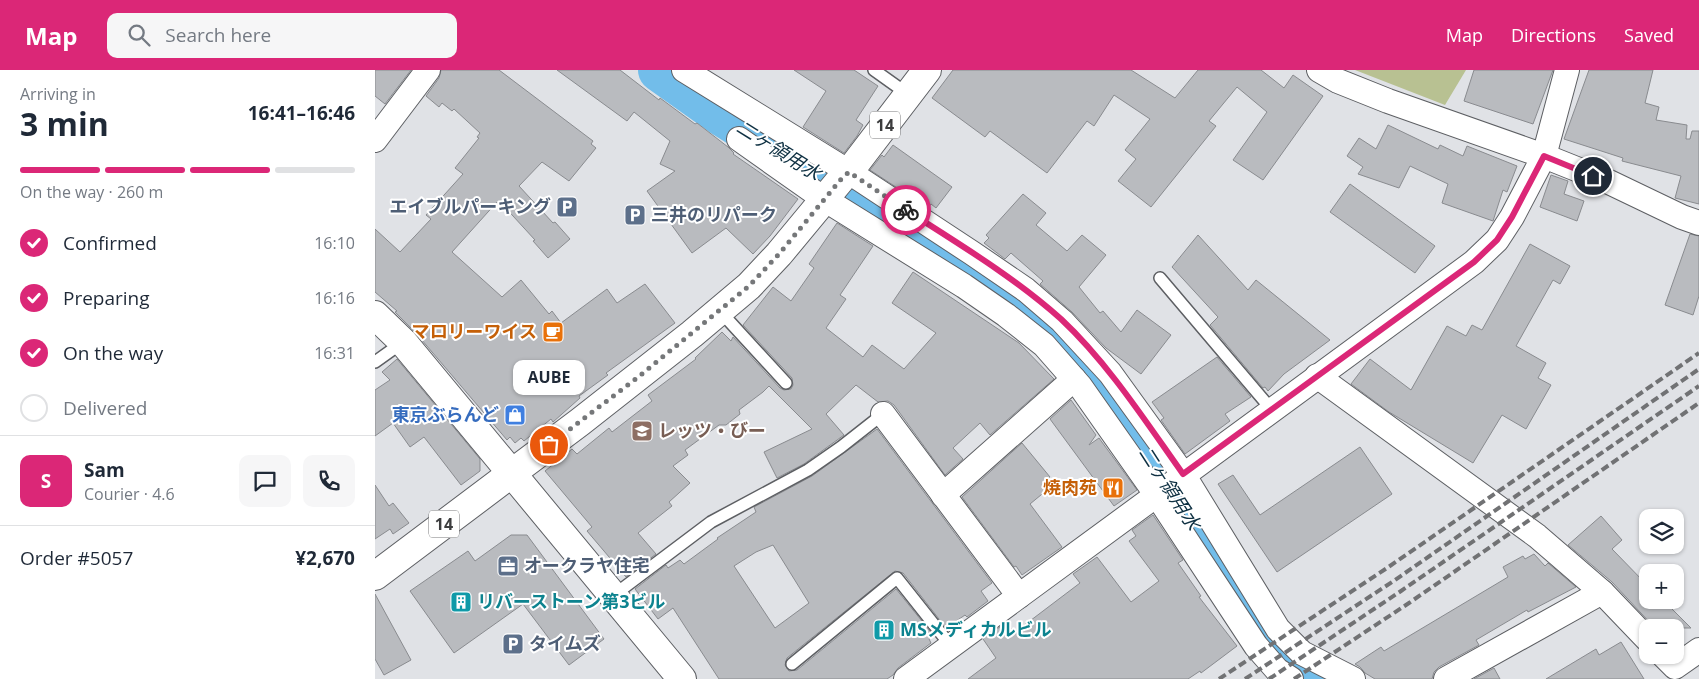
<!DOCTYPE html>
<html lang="en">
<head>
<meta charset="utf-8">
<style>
	:root { --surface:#fff; --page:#f6f6f7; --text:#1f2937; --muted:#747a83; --line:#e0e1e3; --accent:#db2777 }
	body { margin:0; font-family:"Open Sans","Noto Sans JP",sans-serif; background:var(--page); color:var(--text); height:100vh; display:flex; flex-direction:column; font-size:19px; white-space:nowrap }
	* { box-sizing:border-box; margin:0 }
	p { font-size:16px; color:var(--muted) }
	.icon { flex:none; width:28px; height:28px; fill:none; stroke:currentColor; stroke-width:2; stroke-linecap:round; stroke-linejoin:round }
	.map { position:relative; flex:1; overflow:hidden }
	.drawer { display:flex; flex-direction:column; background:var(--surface); width:375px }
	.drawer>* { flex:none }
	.tools { position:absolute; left:1264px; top:439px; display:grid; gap:10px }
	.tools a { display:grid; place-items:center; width:45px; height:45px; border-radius:10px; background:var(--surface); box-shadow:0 1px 4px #0004; font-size:25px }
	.pin { position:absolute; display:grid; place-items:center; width:42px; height:42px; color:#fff; margin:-21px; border:2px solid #fff; border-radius:50%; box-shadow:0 1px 5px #0007 }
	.courier { position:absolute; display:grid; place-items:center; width:50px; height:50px; margin:-25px; border:4px solid #db2777; border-radius:50%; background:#fff; color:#222; box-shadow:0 1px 6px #0007 }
	.bubble { position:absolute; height:35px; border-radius:10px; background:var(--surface); box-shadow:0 1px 4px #0004; font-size:16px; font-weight:700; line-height:35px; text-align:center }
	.summary em { font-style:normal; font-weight:700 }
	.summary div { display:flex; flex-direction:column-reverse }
	.summary { display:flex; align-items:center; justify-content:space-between; height:85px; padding:0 20px }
	h1 { font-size:32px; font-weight:700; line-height:38px }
	.bar { display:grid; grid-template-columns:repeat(4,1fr); gap:8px 5px; align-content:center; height:60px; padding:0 20px }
	.bar i { height:6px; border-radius:4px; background:var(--line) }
	.bar .active { background:var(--accent) }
	.bar p { grid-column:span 4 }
	.line { display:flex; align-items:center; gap:12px; padding:0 20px; border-top:1px solid var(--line) }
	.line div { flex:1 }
	.round { display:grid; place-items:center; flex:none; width:52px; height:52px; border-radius:10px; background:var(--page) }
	ol { padding:0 20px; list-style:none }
	li { display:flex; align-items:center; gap:15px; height:55px }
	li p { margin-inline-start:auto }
	li .icon { padding:5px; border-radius:50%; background:var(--accent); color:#fff; stroke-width:4 }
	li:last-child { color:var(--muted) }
	li i { width:28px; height:28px; border:2px solid var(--line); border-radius:50% }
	header { display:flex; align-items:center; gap:30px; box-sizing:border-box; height:70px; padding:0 25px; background:var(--accent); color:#fff }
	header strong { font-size:24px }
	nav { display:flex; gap:28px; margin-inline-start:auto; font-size:18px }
	.search { width:350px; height:45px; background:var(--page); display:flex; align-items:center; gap:12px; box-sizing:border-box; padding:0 18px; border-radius:10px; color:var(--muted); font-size:19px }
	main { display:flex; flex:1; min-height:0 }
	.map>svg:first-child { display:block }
	.green { fill:#b8c192 }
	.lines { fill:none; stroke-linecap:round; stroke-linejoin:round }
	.river { stroke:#72bdea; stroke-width:44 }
	.building { fill:#b9bbbf; stroke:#898b8f; fill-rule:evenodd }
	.service-casing { stroke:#5d5f63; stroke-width:14 }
	.minor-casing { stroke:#5d5f63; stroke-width:26 }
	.tertiary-casing { stroke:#5d5f63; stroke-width:30 }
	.primary-casing { stroke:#5d5f63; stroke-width:30 }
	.service { stroke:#fff; stroke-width:11 }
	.minor { stroke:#fff; stroke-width:24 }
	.tertiary { stroke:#fff; stroke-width:28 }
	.primary { stroke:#fff; stroke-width:28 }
	.rail { stroke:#717274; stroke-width:4; stroke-dasharray:8 4; stroke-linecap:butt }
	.done { stroke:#757779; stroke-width:5; stroke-dasharray:0 9 }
	.route { stroke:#db2777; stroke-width:6 }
	.labels { text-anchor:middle; stroke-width:4; stroke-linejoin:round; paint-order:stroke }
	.shield { fill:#fff; stroke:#767778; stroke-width:1 }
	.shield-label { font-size:16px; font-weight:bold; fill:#3c3d3e }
	.service-label { font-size:18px; font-weight:bold; fill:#4e5e75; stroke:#fff; text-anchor:start }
	.food-label { font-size:18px; font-weight:bold; fill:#c56008; stroke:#fff; text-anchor:end }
	.shop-label { font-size:18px; font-weight:bold; fill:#366cbe; stroke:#fff; text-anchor:end }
	.education-label { font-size:18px; font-weight:bold; fill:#785e54; stroke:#fff; text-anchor:start }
	.culture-label { font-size:18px; font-weight:bold; fill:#0d838f; stroke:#fff; text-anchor:start }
	.water-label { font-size:19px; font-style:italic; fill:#0e3042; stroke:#fff }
</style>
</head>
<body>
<header>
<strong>Map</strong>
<div class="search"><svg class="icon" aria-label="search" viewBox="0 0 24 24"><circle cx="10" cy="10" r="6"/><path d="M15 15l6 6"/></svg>Search here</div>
<nav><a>Map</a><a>Directions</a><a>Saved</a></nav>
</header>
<main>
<section class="drawer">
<div class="summary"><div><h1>3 min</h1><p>Arriving in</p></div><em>16:41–16:46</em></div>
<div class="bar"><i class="active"></i><i class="active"></i><i class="active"></i><i></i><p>On the way · 260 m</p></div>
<ol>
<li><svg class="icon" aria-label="check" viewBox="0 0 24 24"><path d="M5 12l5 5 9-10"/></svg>Confirmed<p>16:10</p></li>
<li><svg class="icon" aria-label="check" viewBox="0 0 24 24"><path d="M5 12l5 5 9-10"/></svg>Preparing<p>16:16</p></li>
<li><svg class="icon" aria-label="check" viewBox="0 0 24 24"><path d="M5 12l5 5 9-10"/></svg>On the way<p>16:31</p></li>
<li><i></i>Delivered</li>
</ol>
<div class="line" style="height:90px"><b class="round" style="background:var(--accent);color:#fff">S</b><div><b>Sam</b><p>Courier · 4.6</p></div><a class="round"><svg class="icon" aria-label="chat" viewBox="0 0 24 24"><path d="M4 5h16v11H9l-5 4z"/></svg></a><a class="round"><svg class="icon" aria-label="phone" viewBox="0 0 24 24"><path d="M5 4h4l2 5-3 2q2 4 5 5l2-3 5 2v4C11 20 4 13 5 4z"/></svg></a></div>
<div class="line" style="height:65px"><div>Order #5057</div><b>¥2,670</b></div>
</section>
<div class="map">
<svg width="1324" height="609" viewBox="0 0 1324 609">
	<rect width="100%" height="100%" fill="#e0e2e6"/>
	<polygon class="green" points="980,0 1091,0 1070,35"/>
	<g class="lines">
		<polyline class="river" points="285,0 347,44 617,213 675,260 723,310 897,574 922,593 948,609"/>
	</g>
	<g class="building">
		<polygon points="0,0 36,0 10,34 0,26"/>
		<polygon points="66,0 124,0 218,71 216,74 221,78 194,111 167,92 144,116 178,153 180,152 195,169 173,188 158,171 160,170 127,134 126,135 122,132 77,182 127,227 146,210 174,244 177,241 186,253 232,219 242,233 270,214 300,253 231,303 233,305 204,326 205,328 178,352 176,349 149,371 146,368 140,373 135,367 132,370 40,262 20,242 22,241 0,222 0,159 25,182 56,149 51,145 88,104 80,98 104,68 102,67 105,63 79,39 77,41 67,33 64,37 51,26 64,8"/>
		<polygon points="182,0 245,0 284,30 285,28 320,54 322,53 353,77 359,83 358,84 423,129 395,166 378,184 351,158 317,183 272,121 300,101 285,94 295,71 259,42 252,51"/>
		<polygon points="419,0 479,0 503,16 481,50 488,55 482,66 469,83 428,57 451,21"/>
		<polygon points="578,0 756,0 800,28 823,0 886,0 909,18 918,5 948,26 888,110 858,90 892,42 862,17 834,51 841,56 776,137 743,111 761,89 750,80 775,49 739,25 719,56 712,51 672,103 615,61 610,67 557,28"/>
		<polygon points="1099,0 1178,0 1158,54 1089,31"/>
		<polygon points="1214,0 1278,0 1270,33 1284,37 1281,50 1312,55 1311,69 1315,69 1317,61 1324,61 1324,134 1300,128 1306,106 1247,91 1248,88 1189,69"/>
		<polygon points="1013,55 1063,79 1065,75 1088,86 1092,76 1142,96 1132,122 1128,120 1118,151 1067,133 1073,114 1035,96 1024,118 983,104 988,97 972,86 984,68 1001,79"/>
		<polygon points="518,75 577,117 561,138 556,134 553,138 495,100 507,85 509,87"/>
		<polygon points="1176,105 1193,111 1189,124 1209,131 1202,151 1165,137"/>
		<polygon points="975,114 1060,176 1040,203 955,142"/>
		<polygon points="648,124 671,143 661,155 692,181 707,165 731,185 704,217 725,243 728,241 746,262 762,240 796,265 766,304 731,278 697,242 665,214 668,211 636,183 630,189 609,173 614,168 611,165"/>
		<polygon points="462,153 498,176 465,225 471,229 451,258 488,287 497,275 529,299 561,263 517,233 538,202 644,273 679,309 615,365 605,353 578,378 588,389 570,405 519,335 513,331 503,332 481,315 451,344 469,365 429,394 402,408 389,382 437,359 394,316 388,322 364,340 365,344 351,355 344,355 310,380 313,385 298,396 315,413 294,432 297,436 263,463 281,484 251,507 212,461 217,457 170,401 197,379 202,384 234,358 237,362 277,331 273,325 321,289 320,288 347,262 356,271 358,267 405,318 409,320 416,319 418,315 417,308 368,255 398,217 416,231 439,198 434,194"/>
		<polygon points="1315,164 1324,166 1324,226 1318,245 1290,235"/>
		<polygon points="823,165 873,220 881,210 955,270 909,304 893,321 890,317 888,318 835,255 843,247 797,197"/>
		<polygon points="1155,174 1195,196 1185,214 1178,210 1141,276 1171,293 1163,308 1176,315 1151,359 1127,345 1098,393 1014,342 976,314 995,289 1036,320 1072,256 1091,266 1097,255 1107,260"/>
		<polygon points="842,287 876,327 850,344 855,351 810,384 786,350 789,348 777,332"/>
		<polygon points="22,289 105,389 105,401 86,415 49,367 35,377 18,353 0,366 0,320 15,310 7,302"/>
		<polygon points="696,330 721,365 714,375 724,368 762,420 739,436 675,349"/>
		<path d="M502 359 617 513 606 521 613 531 592 547 590 545 571 558 528 503 520 501 412 588 410 595 414 601 422 600 521 519 559 566 554 569 556 573 523 598 518 605 512 609H344L298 538 283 549 260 519 291 495 293 498 305 490 309 494 343 469 342 468 381 442 379 437 437 406ZM398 475 434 533 400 558 359 496 381 482Z"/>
		<polygon points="647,373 675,407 667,414 672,420 655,434 687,477 647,505 641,496 639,497 587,427"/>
		<polygon points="985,377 1017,424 902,502 843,414 858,405 885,445"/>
		<polygon points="0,415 14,436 18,433 34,453 18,464 15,459 0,469"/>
		<polygon points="778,445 808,490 803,493 826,526 824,527 862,576 826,603 825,601 813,609 593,609 621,588 608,569 629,554 632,557 634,556 639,563 705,513 698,504 722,487 756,532 784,511 754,471 761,466 757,460"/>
		<polygon points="1226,446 1247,470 1237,479 1272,515 1272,530 1288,530 1316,558 1280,558 1237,512 1193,475"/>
		<polygon points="136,465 152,465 229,569 194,595 148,534 79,583 35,521 93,481 100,491"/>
		<polygon points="1159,484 1170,496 1173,493 1201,517 1153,542 1152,540 1101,570 1104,575 1064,597 1059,602 1057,609 1000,609 990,603 985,597 980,594 1006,577 1009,581 1133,507 1128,497 1148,486 1150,489"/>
		<polygon points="0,524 36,590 9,605 0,589"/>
		<polygon points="1246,572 1269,609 1171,609 1221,579 1224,585"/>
		<polygon points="1119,598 1125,609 1099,609"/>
	</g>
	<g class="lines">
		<g class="service-casing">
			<g id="service">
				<polyline points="499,0 534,25"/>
				<polyline points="785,208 897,340"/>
				<polyline points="344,240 411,313"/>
				<polyline points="0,292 28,272"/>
				<polyline points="239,525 336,452 433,400 466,377 508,344"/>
				<polyline points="417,594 522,508 576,576"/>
			</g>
		</g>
		<g class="minor-casing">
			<g id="minor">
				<polyline points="309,0 474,102 597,183 651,220 687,251 735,303 808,404 903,559 927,583 978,609"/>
				<polyline points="944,0 963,11 1013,31 1169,86 1234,112 1307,147 1324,153"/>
				<polyline points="364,69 449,129 589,216 631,245 669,275 705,316 781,424 881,576 902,600 916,609"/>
				<polyline points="0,70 53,0"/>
				<polyline points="942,306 1162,466 1227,522"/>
				<polyline points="508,344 644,526"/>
				<polyline points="568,425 699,309"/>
				<polyline points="1288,585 1300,597 1324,580"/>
				<polyline points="531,609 1099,192 1122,170 1137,147 1169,86 1192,0"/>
				<polyline points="1071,609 1227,522 1272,569"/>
			</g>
		</g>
		<g class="tertiary-casing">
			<polyline id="tertiary" points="0,245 28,272 307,609"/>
		</g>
		<g class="primary-casing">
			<polyline id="primary" points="0,506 205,352 317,264 374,216 404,184 467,108 474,102 552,0"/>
		</g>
		<use href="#service" class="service"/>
		<use href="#minor" class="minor"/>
		<use href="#tertiary" class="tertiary"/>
		<use href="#primary" class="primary"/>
		<g class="rail">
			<polyline points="844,609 1012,498 1324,283"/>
			<polyline points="870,609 1020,510 1324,299"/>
			<polyline points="894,609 1026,521 1324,316"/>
			<polyline points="919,609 1034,533 1324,333"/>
		</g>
	</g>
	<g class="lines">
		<polyline class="done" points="174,375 262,308 374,216 404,184 467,108 474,102 531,140"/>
		<path class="route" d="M531 140C584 174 639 207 686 249 733 293 771 352 808 404L1099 192 1122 170 1137 147 1169 86 1218 106"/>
	</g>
	<defs>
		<g id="parking-square" transform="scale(1.125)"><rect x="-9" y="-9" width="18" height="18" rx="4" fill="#5c6f8a" stroke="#fff"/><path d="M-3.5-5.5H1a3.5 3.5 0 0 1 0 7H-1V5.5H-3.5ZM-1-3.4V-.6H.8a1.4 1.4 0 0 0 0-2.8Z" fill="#fff"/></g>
		<g id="cafe-square" transform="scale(1.125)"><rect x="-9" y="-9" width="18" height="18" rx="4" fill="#e8710a" stroke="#fff"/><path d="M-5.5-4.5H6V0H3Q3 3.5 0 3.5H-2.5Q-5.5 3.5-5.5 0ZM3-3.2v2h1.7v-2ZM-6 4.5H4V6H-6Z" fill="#fff"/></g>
		<g id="shop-square" transform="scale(1.125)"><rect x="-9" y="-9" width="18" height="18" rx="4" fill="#3f7fe0" stroke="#fff"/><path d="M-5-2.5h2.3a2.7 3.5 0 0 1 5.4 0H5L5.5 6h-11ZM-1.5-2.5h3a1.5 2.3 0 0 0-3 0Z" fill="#fff"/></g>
		<g id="school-square" transform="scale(1.125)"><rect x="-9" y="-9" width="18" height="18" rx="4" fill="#8d6e63" stroke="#fff"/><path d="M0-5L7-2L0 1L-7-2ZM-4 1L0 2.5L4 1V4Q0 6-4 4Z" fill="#fff"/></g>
		<g id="restaurant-square" transform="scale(1.125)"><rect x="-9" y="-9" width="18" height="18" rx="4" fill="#e8710a" stroke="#fff"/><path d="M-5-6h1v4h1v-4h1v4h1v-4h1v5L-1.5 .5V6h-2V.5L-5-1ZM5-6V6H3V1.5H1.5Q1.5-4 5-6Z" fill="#fff"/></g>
		<g id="office-square" transform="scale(1.125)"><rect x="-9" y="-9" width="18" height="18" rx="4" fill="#5c6f8a" stroke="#fff"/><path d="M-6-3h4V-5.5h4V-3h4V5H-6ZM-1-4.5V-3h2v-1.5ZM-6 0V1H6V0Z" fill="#fff"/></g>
		<g id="building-square" transform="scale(1.125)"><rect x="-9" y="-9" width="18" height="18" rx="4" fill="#0f9aa8" stroke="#fff"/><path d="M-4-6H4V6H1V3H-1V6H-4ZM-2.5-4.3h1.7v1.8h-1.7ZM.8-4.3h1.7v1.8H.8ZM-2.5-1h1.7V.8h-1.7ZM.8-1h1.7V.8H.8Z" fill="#fff"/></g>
	</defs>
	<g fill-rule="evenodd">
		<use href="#parking-square" x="192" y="137"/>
		<use href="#parking-square" x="260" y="145"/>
		<use href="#cafe-square" x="178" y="262"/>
		<use href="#shop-square" x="140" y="345"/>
		<use href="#school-square" x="267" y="361"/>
		<use href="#restaurant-square" x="738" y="418"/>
		<use href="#office-square" x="133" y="496"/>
		<use href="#building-square" x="86" y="532"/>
		<use href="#building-square" x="509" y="560"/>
		<use href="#parking-square" x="138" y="574"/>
	</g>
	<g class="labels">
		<g class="shield">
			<rect x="495" y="41.5" width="30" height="27" rx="4"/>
			<rect x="54" y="440.5" width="30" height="27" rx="4"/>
		</g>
		<g class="shield-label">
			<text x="510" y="61">14</text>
			<text x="69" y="460">14</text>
		</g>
		<g class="service-label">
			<text x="176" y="143" text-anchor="end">エイブルパーキング</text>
			<text x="276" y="151">三井のリパーク</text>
			<text x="149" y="502">オークラヤ住宅</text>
			<text x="154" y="580">タイムズ</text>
		</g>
		<g class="food-label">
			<text x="162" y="268">マロリーワイス</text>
			<text x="722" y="424">焼肉苑</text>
		</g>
		<g class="shop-label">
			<text x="124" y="351">東京ぶらんど</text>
		</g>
		<g class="education-label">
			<text x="283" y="367">レッツ・びー</text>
		</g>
		<g class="culture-label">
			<text x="102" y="538">リバーストーン第3ビル</text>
			<text x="525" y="566">MSメディカルビル</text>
		</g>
		<g class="water-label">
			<text transform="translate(404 80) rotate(32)" y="7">二ヶ領用水</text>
			<text transform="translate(795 418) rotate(57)" y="7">二ヶ領用水</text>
		</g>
	</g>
</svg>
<div class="tools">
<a><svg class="icon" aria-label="layers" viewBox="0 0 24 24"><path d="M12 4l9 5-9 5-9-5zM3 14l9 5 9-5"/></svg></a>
<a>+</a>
<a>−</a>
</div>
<div class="pin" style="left:174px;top:375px;background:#ea580c"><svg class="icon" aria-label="bag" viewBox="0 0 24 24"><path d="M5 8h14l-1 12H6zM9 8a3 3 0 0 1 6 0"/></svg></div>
<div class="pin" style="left:1218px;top:106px;background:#1f2937"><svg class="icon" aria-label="home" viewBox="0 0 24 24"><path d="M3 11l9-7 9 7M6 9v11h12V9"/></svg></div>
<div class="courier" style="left:531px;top:140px"><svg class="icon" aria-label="bike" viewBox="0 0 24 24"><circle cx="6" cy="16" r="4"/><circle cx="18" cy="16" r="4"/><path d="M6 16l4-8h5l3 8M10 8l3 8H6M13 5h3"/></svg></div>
<div class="bubble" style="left:138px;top:290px;width:72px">AUBE</div>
</div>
</main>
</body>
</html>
